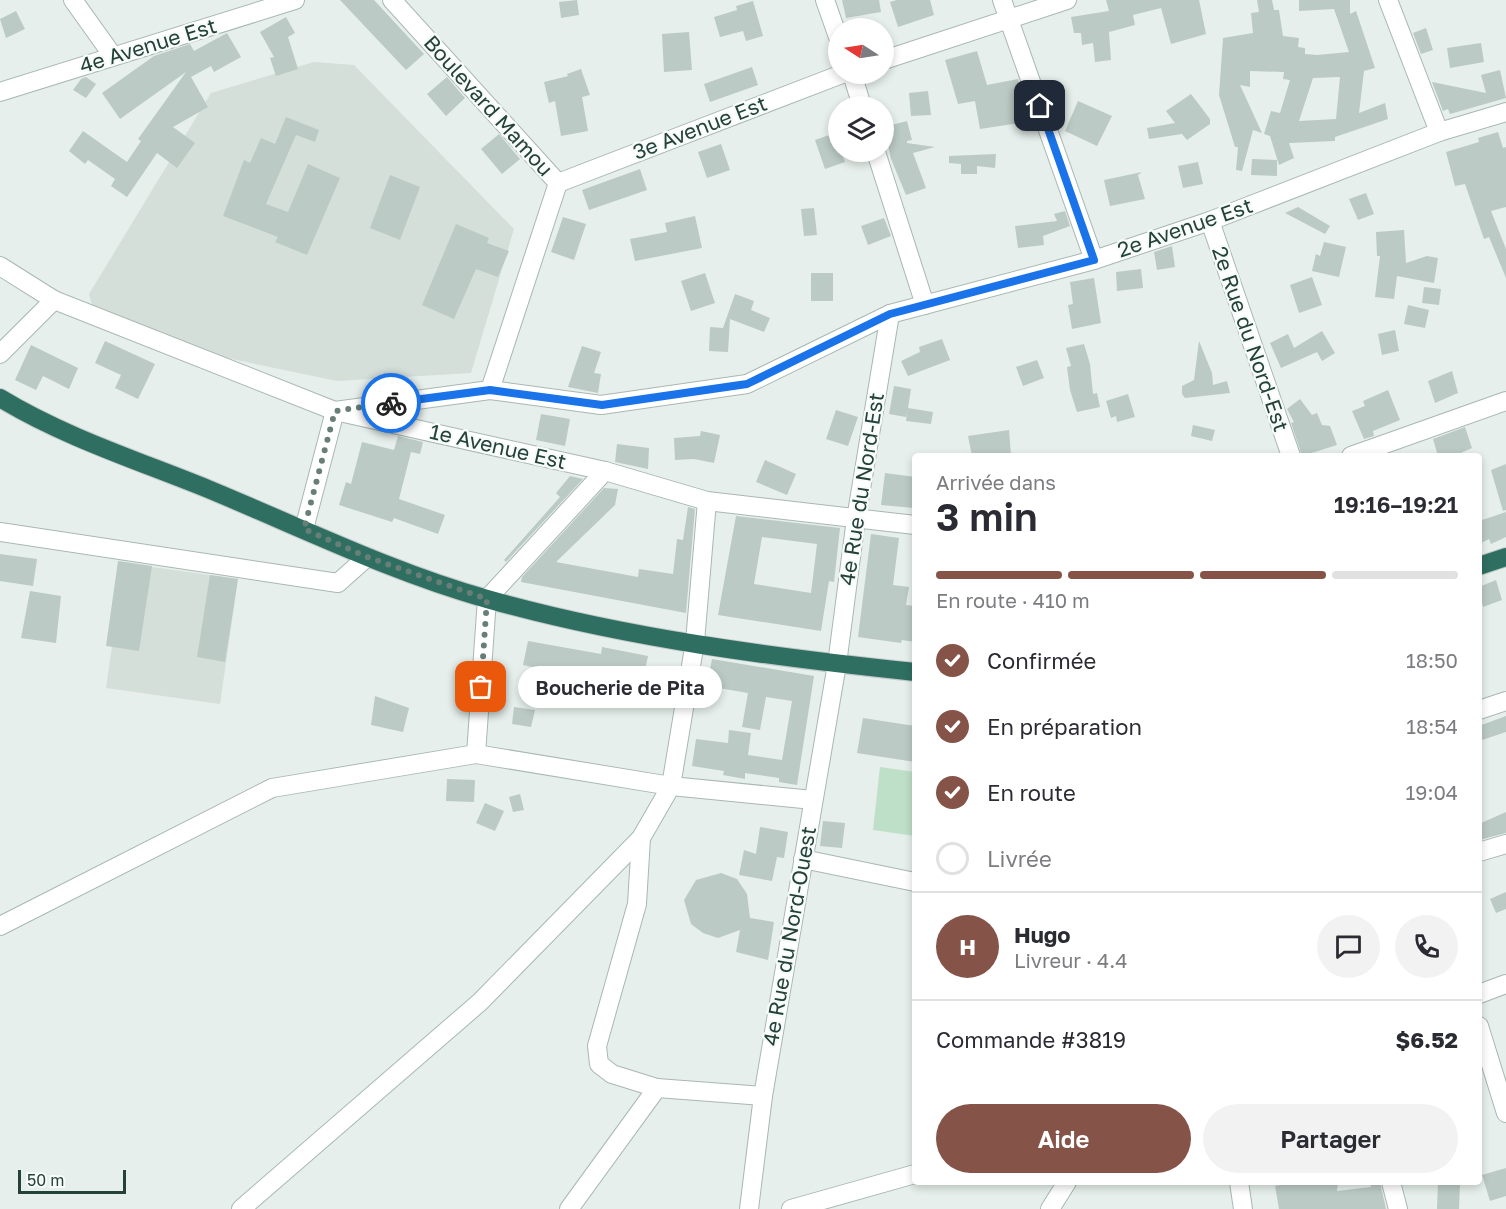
<!DOCTYPE html>
<html lang="fr">
<head>
<meta charset="utf-8">
<style>
	:root { --surface:#fff; --page:#f2f2f3; --text:#2b2b33; --muted:#7c7c81; --line:#e1e1e2; --accent:#855347 }
	body { margin:0; font-family:"Golos Text",sans-serif; background:var(--page); color:var(--text); height:100vh; display:flex; flex-direction:column; font-size:22px; white-space:nowrap }
	* { box-sizing:border-box; margin:0 }
	p { font-size:20px; color:var(--muted) }
	.icon { flex:none; width:33px; height:33px; fill:none; stroke:currentColor; stroke-width:2; stroke-linecap:round; stroke-linejoin:round }
	.map { position:relative; flex:1; overflow:hidden }
	.details { position:absolute; left:912px; top:453px; width:570px; height:732px; display:flex; flex-direction:column; background:var(--surface); border-radius:6px; box-shadow:0 3px 9px #0003 }
	.details>* { flex:none }
	.needle { width:39px; rotate:282deg }
	.controls { position:absolute; left:828px; top:18px; display:grid; gap:12px }
	.controls a { display:grid; place-items:center; width:66px; height:66px; border-radius:50%; background:var(--surface); box-shadow:0 3px 9px #0003; font-size:30px }
	.scale { position:absolute; left:18px; bottom:15px; width:108px; box-sizing:border-box; padding-left:6px; border:3px solid #24423a; border-top:0; font-size:16px; line-height:21px; white-space:nowrap; color:#24423a; -webkit-text-stroke:4px #f7fbf9; paint-order:stroke }
	.pin { position:absolute; display:grid; place-items:center; width:51px; height:51px; color:#fff; margin:-26px; border-radius:12px; box-shadow:0 3px 9px #0006 }
	.courier { position:absolute; display:grid; place-items:center; width:60px; height:60px; margin:-30px; border:4px solid #1a73e8; border-radius:50%; background:#fff; color:#222; box-shadow:0 2px 8px #0007 }
	.bubble { position:absolute; height:42px; border-radius:21px; background:var(--surface); box-shadow:0 3px 9px #0003; font-size:20px; font-weight:600; line-height:42px; text-align:center }
	.headline em { font-style:normal; font-weight:600 }
	.headline div { display:flex; flex-direction:column-reverse }
	.headline { display:flex; align-items:center; justify-content:space-between; height:102px; padding:0 24px }
	h1 { font-size:39px; font-weight:600; line-height:45px }
	.bar { display:grid; grid-template-columns:repeat(4,1fr); gap:9px 6px; align-content:center; height:72px; padding:0 24px }
	.bar i { height:8px; border-radius:4px; background:var(--line) }
	.bar .selected { background:var(--accent) }
	.bar p { grid-column:span 4 }
	.line { display:flex; align-items:center; gap:15px; padding:0 24px; border-top:2px solid var(--line) }
	.line div { flex:1 }
	.round { display:grid; place-items:center; flex:none; width:63px; height:63px; border-radius:32px; background:var(--page) }
	ol { padding:0 24px; list-style:none }
	li { display:flex; align-items:center; gap:18px; height:66px }
	li p { margin-inline-start:auto }
	li .icon { padding:6px; border-radius:50%; background:var(--accent); color:#fff; stroke-width:4 }
	li:last-child { color:var(--muted) }
	li i { width:33px; height:33px; border:3px solid var(--line); border-radius:50% }
	.cta { display:flex; gap:12px; margin-top:auto; padding:12px 24px }
	.cta a { flex:1; height:69px; border-radius:36px; background:var(--accent); color:#fff; font-size:24px; font-weight:600; line-height:69px; text-align:center }
	.cta a+a { background:var(--page); color:var(--text) }
	.map>svg:first-child { display:block }
	.built { fill:#d4dfda }
	.green { fill:#bfe0c8 }
	.building { fill:#bbcac4; fill-rule:evenodd }
	.lines { fill:none; stroke-linecap:round; stroke-linejoin:round }
	.minor-casing { stroke:#a8b8b2; stroke-width:20 }
	.highway-casing { stroke:#c2cac8; stroke-width:20 }
	.minor { stroke:#fff; stroke-width:18 }
	.highway { stroke:#2f6f62; stroke-width:18 }
	.done { stroke:#687f78; stroke-width:6; stroke-dasharray:0 10.8 }
	.route { stroke:#1a73e8; stroke-width:8 }
	.labels { text-anchor:middle; stroke-width:4.5; stroke-linejoin:round; paint-order:stroke }
	.street-label { font-size:21px; fill:#24423a; stroke:#f7fbf9 }
</style>
</head>
<body>
<div class="map">
<svg width="1506" height="1209" viewBox="0 0 1506 1209">
	<rect width="100%" height="100%" fill="#e6efeb"/>
	<g class="built">
		<polygon points="314,62 354,65 514,229 471,373 337,381 222,357 94,312 89,294 211,93"/>
		<polygon points="124,563 238,579 220,704 106,688"/>
	</g>
	<polygon class="green" points="880,767 915,772 915,836 873,830"/>
	<g class="building">
		<polygon points="340,0 374,0 424,54 406,70"/>
		<polygon points="577,0 579,15 561,18 559,2"/>
		<polygon points="842,0 879,0 881,12 846,18"/>
		<polygon points="897,0 930,0 934,15 898,27 890,2"/>
		<polygon points="1106,0 1199,0 1206,34 1171,44 1161,8 1133,15 1135,25 1109,32 1111,60 1095,62 1093,43 1082,45 1081,33 1074,33 1071,17 1109,11"/>
		<path d="M1257 0H1272L1274 10H1279L1283 36 1299 38 1298 47 1305 48V54L1317 55 1349 52 1334 9 1299 11V0H1350V14L1356 11 1375 68 1364 71 1359 113 1385 103 1388 119 1335 137V141L1289 143 1294 158 1279 165 1270 136 1264 134 1271 111 1280 113 1290 80 1283 79 1284 72 1250 71V87L1240 85 1262 133 1253 130 1242 171 1236 170 1238 147H1235L1219 95 1223 38 1253 33 1251 13 1259 12ZM1340 77 1336 119 1299 121 1313 78Z"/>
		<polygon points="753,1 763,36 746,41 743,31 720,37 714,17 737,10 736,6"/>
		<polygon points="16,11 25,29 6,38 0,19"/>
		<polygon points="286,17 295,33 288,37 298,69 276,76 270,58 274,57 260,32"/>
		<polygon points="1426,28 1433,50 1421,54 1413,33"/>
		<polygon points="689,32 692,70 664,72 662,34"/>
		<polygon points="227,33 241,57 214,72 211,66 191,77 208,107 173,127 195,143 177,168 157,153 127,197 111,186 115,179 88,160 85,164 69,151 83,131 127,162 141,141 138,139 186,72 120,119 102,93 154,56 190,44 194,51"/>
		<polygon points="1481,43 1484,62 1450,68 1447,48"/>
		<polygon points="977,51 987,85 1018,79 1026,109 1028,108 1033,121 980,129 975,101 958,104 945,60"/>
		<polygon points="752,67 758,85 710,102 704,84"/>
		<polygon points="581,69 590,95 582,97 588,131 561,136 555,101 549,103 544,82 568,76 567,74"/>
		<polygon points="1500,70 1506,98 1450,114 1448,109 1443,111 1432,82 1486,93 1481,75"/>
		<polygon points="86,77 96,84 86,98 73,90 81,79"/>
		<polygon points="447,77 465,98 446,116 427,94"/>
		<polygon points="928,91 931,115 911,116 909,93"/>
		<polygon points="1191,94 1210,119 1210,124 1187,140 1182,134 1149,139 1147,128 1175,123 1166,111"/>
		<polygon points="1078,101 1112,116 1097,146 1065,131"/>
		<polygon points="286,117 319,130 315,142 296,135 266,204 288,212 308,164 340,178 307,255 275,242 278,237 223,216 244,160 250,163 261,138 275,144"/>
		<polygon points="907,121 912,140 907,141 907,143 935,147 913,153 926,188 906,195 891,159 884,127"/>
		<polygon points="1498,132 1503,148 1506,147 1506,207 1491,211 1506,249 1506,278 1489,237 1484,239 1465,184 1455,186 1446,152 1479,142 1478,138"/>
		<polygon points="835,133 838,152 841,152 845,162 825,169 815,140"/>
		<polygon points="499,134 520,159 502,174 481,149"/>
		<polygon points="721,144 730,170 707,178 698,152"/>
		<polygon points="996,154 995,168 977,166 977,174 961,174 961,164 949,163 949,156"/>
		<polygon points="1252,159 1277,160 1277,176 1251,175"/>
		<polygon points="1198,162 1203,184 1183,188 1178,166"/>
		<polygon points="640,169 647,190 589,210 582,190"/>
		<polygon points="1142,172 1138,175 1145,199 1110,206 1104,180"/>
		<polygon points="390,175 420,187 400,240 370,228"/>
		<polygon points="1366,193 1374,214 1358,220 1349,199"/>
		<polygon points="1298,207 1330,226 1325,234 1285,213"/>
		<polygon points="814,208 817,235 804,236 801,209"/>
		<polygon points="1065,211 1070,226 1043,236 1044,245 1018,248 1015,226 1057,221 1054,214"/>
		<polygon points="695,216 702,248 635,261 630,239 667,232 665,223"/>
		<polygon points="563,217 586,224 574,260 551,252"/>
		<polygon points="884,218 891,236 868,245 861,226"/>
		<polygon points="456,224 489,238 487,243 509,251 498,277 476,269 454,319 422,305"/>
		<polygon points="1404,230 1406,263 1427,256 1438,258 1434,283 1397,276 1394,299 1375,297 1380,256 1377,256 1376,232"/>
		<polygon points="1324,242 1346,247 1339,277 1312,271 1316,254 1320,256"/>
		<polygon points="1172,246 1175,267 1157,270 1154,252"/>
		<polygon points="1141,269 1143,288 1117,291 1116,272"/>
		<polygon points="705,273 715,303 691,311 681,281"/>
		<rect x="811" y="273" width="22" height="28"/>
		<polygon points="1312,277 1322,305 1299,313 1290,285"/>
		<polygon points="1094,278 1101,323 1072,329 1068,305 1073,304 1070,282"/>
		<polygon points="1424,287 1441,289 1439,305 1422,303"/>
		<polygon points="735,294 754,301 751,310 770,318 764,332 730,319 728,352 709,351 710,327 723,328"/>
		<polygon points="1408,305 1429,310 1425,328 1404,324"/>
		<polygon points="1395,330 1399,351 1382,355 1378,334"/>
		<polygon points="1322,331 1335,353 1322,361 1317,352 1281,368 1270,343 1288,334 1294,348"/>
		<polygon points="942,339 950,360 908,376 901,361 920,352 919,347"/>
		<polygon points="105,341 155,364 138,399 115,388 121,375 95,363"/>
		<polygon points="1199,341 1212,373 1213,385 1227,381 1230,393 1185,398 1182,394 1182,386 1194,380"/>
		<polygon points="1084,344 1090,364 1093,394 1097,393 1100,407 1077,412 1070,390 1067,367 1071,366 1066,348"/>
		<polygon points="31,345 78,368 69,389 43,376 36,390 15,380"/>
		<polygon points="582,346 601,352 594,373 601,374 598,393 568,387"/>
		<polygon points="1037,360 1044,378 1023,386 1016,367"/>
		<polygon points="1452,371 1458,393 1435,403 1428,381"/>
		<polygon points="894,386 911,389 908,408 933,412 931,424 906,421 907,411 906,417 889,414"/>
		<polygon points="1388,390 1400,420 1373,431 1374,436 1364,439 1352,411 1365,406 1363,401"/>
		<polygon points="1128,394 1135,417 1117,422 1116,416 1111,418 1106,401"/>
		<polygon points="1300,399 1312,415 1317,413 1322,425 1330,426 1337,445 1302,456 1291,423 1294,422 1287,409"/>
		<polygon points="836,410 858,417 848,446 826,439"/>
		<polygon points="541,414 570,419 565,446 536,440"/>
		<polygon points="1193,425 1215,430 1212,441 1191,436"/>
		<polygon points="1465,427 1472,448 1454,456 1438,456 1433,439"/>
		<polygon points="1009,430 1011,456 972,456 968,436"/>
		<polygon points="701,431 720,435 714,463 694,459 675,460 674,438 700,436"/>
		<polygon points="398,436 423,442 420,454 411,452 399,499 445,515 438,534 394,518 392,522 339,505 346,482 351,484 362,442 394,450"/>
		<polygon points="617,444 649,448 648,469 615,462"/>
		<polygon points="765,460 796,474 787,495 756,482"/>
		<polygon points="1506,464 1506,510 1503,511 1491,470"/>
		<polygon points="885,473 915,477 914,508 881,505"/>
		<polygon points="570,476 583,479 506,562 504,560 560,497 556,493"/>
		<polygon points="604,488 618,489 615,505 556,562 638,577 639,569 673,574 677,539 683,540 688,507 695,509 686,613 521,582 522,577"/>
		<polygon points="1506,512 1506,537 1491,544 1489,539 1479,544 1479,521"/>
		<path d="M736 516 840 528 834 582 829 581 821 631 718 615ZM762 537 817 544 811 593 754 584Z"/>
		<polygon points="871,534 899,538 893,585 909,587 906,605 915,606 915,642 902,640 901,643 858,637"/>
		<polygon points="0,554 37,559 33,586 0,581"/>
		<polygon points="118,561 152,566 139,651 106,646"/>
		<polygon points="210,575 238,579 225,662 197,657"/>
		<polygon points="1496,580 1502,600 1483,607 1479,587"/>
		<polygon points="30,591 61,596 56,643 21,638"/>
		<polygon points="528,641 601,654 602,647 648,656 641,690 523,665"/>
		<polygon points="712,659 814,676 797,785 779,782 779,778 745,773 745,779 723,775 724,771 692,766 696,739 728,743 729,730 751,733 748,755 782,760 792,701 766,697 760,730 742,727 748,693 707,686"/>
		<polygon points="458,681 470,682 468,705 456,704"/>
		<polygon points="375,696 409,708 403,732 371,725"/>
		<polygon points="514,707 535,710 531,727 512,724"/>
		<polygon points="1506,716 1506,732 1479,741 1479,726"/>
		<polygon points="863,718 915,726 915,762 857,753"/>
		<polygon points="447,779 475,780 474,802 446,801"/>
		<polygon points="520,794 524,810 513,812 509,797"/>
		<polygon points="485,803 504,811 495,831 476,823"/>
		<polygon points="1506,812 1506,833 1479,840 1479,824"/>
		<polygon points="823,821 845,823 842,848 820,846"/>
		<polygon points="760,827 788,832 784,858 777,857 772,881 739,875 744,850 756,854"/>
		<polygon points="721,873 737,879 747,894 750,918 774,922 768,960 736,952 740,930 718,938 703,933 691,924 684,900 696,880"/>
		<polygon points="1506,892 1506,909 1496,913 1490,899"/>
		<polygon points="1506,1168 1506,1196 1490,1201 1482,1175"/>
		<polygon points="1279,1182 1338,1182 1337,1191 1371,1187 1370,1183 1380,1182 1386,1209 1279,1209 1275,1186 1280,1185"/>
		<polygon points="1438,1182 1460,1182 1459,1209 1437,1209"/>
	</g>
	<g class="lines">
		<g class="minor-casing">
			<g id="minor">
				<polyline points="73,0 113,56"/>
				<polyline points="392,0 558,183 490,390"/>
				<polyline points="825,0 838,37"/>
				<polyline points="1002,0 1094,260"/>
				<polyline points="1388,0 1439,132"/>
				<polyline points="884,60 1067,0"/>
				<polyline points="852,74 862,106"/>
				<polyline points="0,92 295,0"/>
				<polyline points="876,152 925,305"/>
				<polyline points="558,183 842,74"/>
				<polyline points="1210,221 1291,456"/>
				<polyline points="0,266 54,300 335,411 605,471 707,501 915,525"/>
				<polyline points="0,354 54,300"/>
				<polyline points="1351,456 1506,401"/>
				<polyline points="304,529 335,411 490,390 601,405 747,384 890,314 1094,260 1210,221 1439,132 1506,112"/>
				<polyline points="0,532 338,583 367,557"/>
				<polyline points="1479,710 1506,701"/>
				<polyline points="476,754 487,599 605,471"/>
				<polyline points="641,838 637,904 597,1046 599,1064 612,1074 657,1088"/>
				<polyline points="1479,852 1506,844"/>
				<polyline points="803,859 915,882"/>
				<polyline points="0,926 272,788 476,754 671,786 813,800"/>
				<polyline points="1479,994 1506,984"/>
				<polyline points="1479,1026 1506,1113"/>
				<polyline points="1239,1182 1243,1209"/>
				<polyline points="1391,1182 1398,1209"/>
				<polyline points="241,1209 480,1002 641,838 671,786 695,642 707,501"/>
				<polyline points="569,1209 657,1088 763,1096"/>
				<polyline points="749,1209 763,1096 837,664 856,519 890,314"/>
				<polyline points="791,1209 915,1174"/>
				<polyline points="1050,1209 1067,1182"/>
			</g>
		</g>
		<g class="highway-casing">
			<g id="highway">
				<path d="M0 398C64 437 139 461 208 489 300 527 391 572 487 599 625 638 772 657 915 672"/>
				<polyline points="1479,566 1506,557"/>
			</g>
		</g>
		<use href="#minor" class="minor"/>
		<use href="#highway" class="highway"/>
	</g>
	<g class="lines">
		<polyline class="done" points="391,403 335,411 304,529 367,557 487,599 481,687"/>
		<polyline class="route" points="391,403 490,390 602,405 747,384 890,314 1094,260 1040,106"/>
	</g>
	<g class="labels">
		<g class="street-label">
			<text transform="translate(148 46) rotate(-17)" y="7">4e Avenue Est</text>
			<text transform="translate(488 106) rotate(48)" y="7">Boulevard Mamou</text>
			<text transform="translate(700 128) rotate(-21)" y="7">3e Avenue Est</text>
			<text transform="translate(1185 228) rotate(-19)" y="7">2e Avenue Est</text>
			<text transform="translate(1250 339) rotate(71)" y="7">2e Rue du Nord-Est</text>
			<text transform="translate(498 447) rotate(13)" y="7">1e Avenue Est</text>
			<text transform="translate(862 489) rotate(-81)" y="7">4e Rue du Nord-Est</text>
			<text transform="translate(790 936) rotate(-80)" y="7">4e Rue du Nord-Ouest</text>
		</g>
	</g>
</svg>
<div class="controls">
<a><svg class="needle" viewBox="-14 -14 28 28"><path d="M0-13l5 13h-10z" fill="#e53935"/><path d="M0 13l5-13h-10z" fill="#7c7c81"/></svg></a>
<a><svg class="icon" aria-label="layers" viewBox="0 0 24 24"><path d="M12 4l9 5-9 5-9-5zM3 14l9 5 9-5"/></svg></a>
</div>
<div class="scale">50 m</div>
<div class="pin" style="left:481px;top:687px;background:#ea580c"><svg class="icon" aria-label="bag" viewBox="0 0 24 24"><path d="M5 8h14l-1 12H6zM9 8a3 3 0 0 1 6 0"/></svg></div>
<div class="pin" style="left:1040px;top:106px;background:#1f2937"><svg class="icon" aria-label="home" viewBox="0 0 24 24"><path d="M3 11l9-7 9 7M6 9v11h12V9"/></svg></div>
<div class="courier" style="left:391px;top:403px"><svg class="icon" aria-label="bike" viewBox="0 0 24 24"><circle cx="6" cy="16" r="4"/><circle cx="18" cy="16" r="4"/><path d="M6 16l4-8h5l3 8M10 8l3 8H6M13 5h3"/></svg></div>
<div class="bubble" style="left:518px;top:666px;width:204px">Boucherie de Pita</div>
<section class="details">
<div class="headline"><div><h1>3 min</h1><p>Arrivée dans</p></div><em>19:16–19:21</em></div>
<div class="bar"><i class="selected"></i><i class="selected"></i><i class="selected"></i><i></i><p>En route · 410 m</p></div>
<ol>
<li><svg class="icon" aria-label="check" viewBox="0 0 24 24"><path d="M5 12l5 5 9-10"/></svg>Confirmée<p>18:50</p></li>
<li><svg class="icon" aria-label="check" viewBox="0 0 24 24"><path d="M5 12l5 5 9-10"/></svg>En préparation<p>18:54</p></li>
<li><svg class="icon" aria-label="check" viewBox="0 0 24 24"><path d="M5 12l5 5 9-10"/></svg>En route<p>19:04</p></li>
<li><i></i>Livrée</li>
</ol>
<div class="line" style="height:108px"><b class="round" style="background:var(--accent);color:#fff">H</b><div><b>Hugo</b><p>Livreur · 4.4</p></div><a class="round"><svg class="icon" aria-label="chat" viewBox="0 0 24 24"><path d="M4 5h16v11H9l-5 4z"/></svg></a><a class="round"><svg class="icon" aria-label="phone" viewBox="0 0 24 24"><path d="M5 4h4l2 5-3 2q2 4 5 5l2-3 5 2v4C11 20 4 13 5 4z"/></svg></a></div>
<div class="line" style="height:78px"><div>Commande #3819</div><b>$6.52</b></div>
<div class="cta"><a>Aide</a><a>Partager</a></div>
</section>
</div>
</body>
</html>
